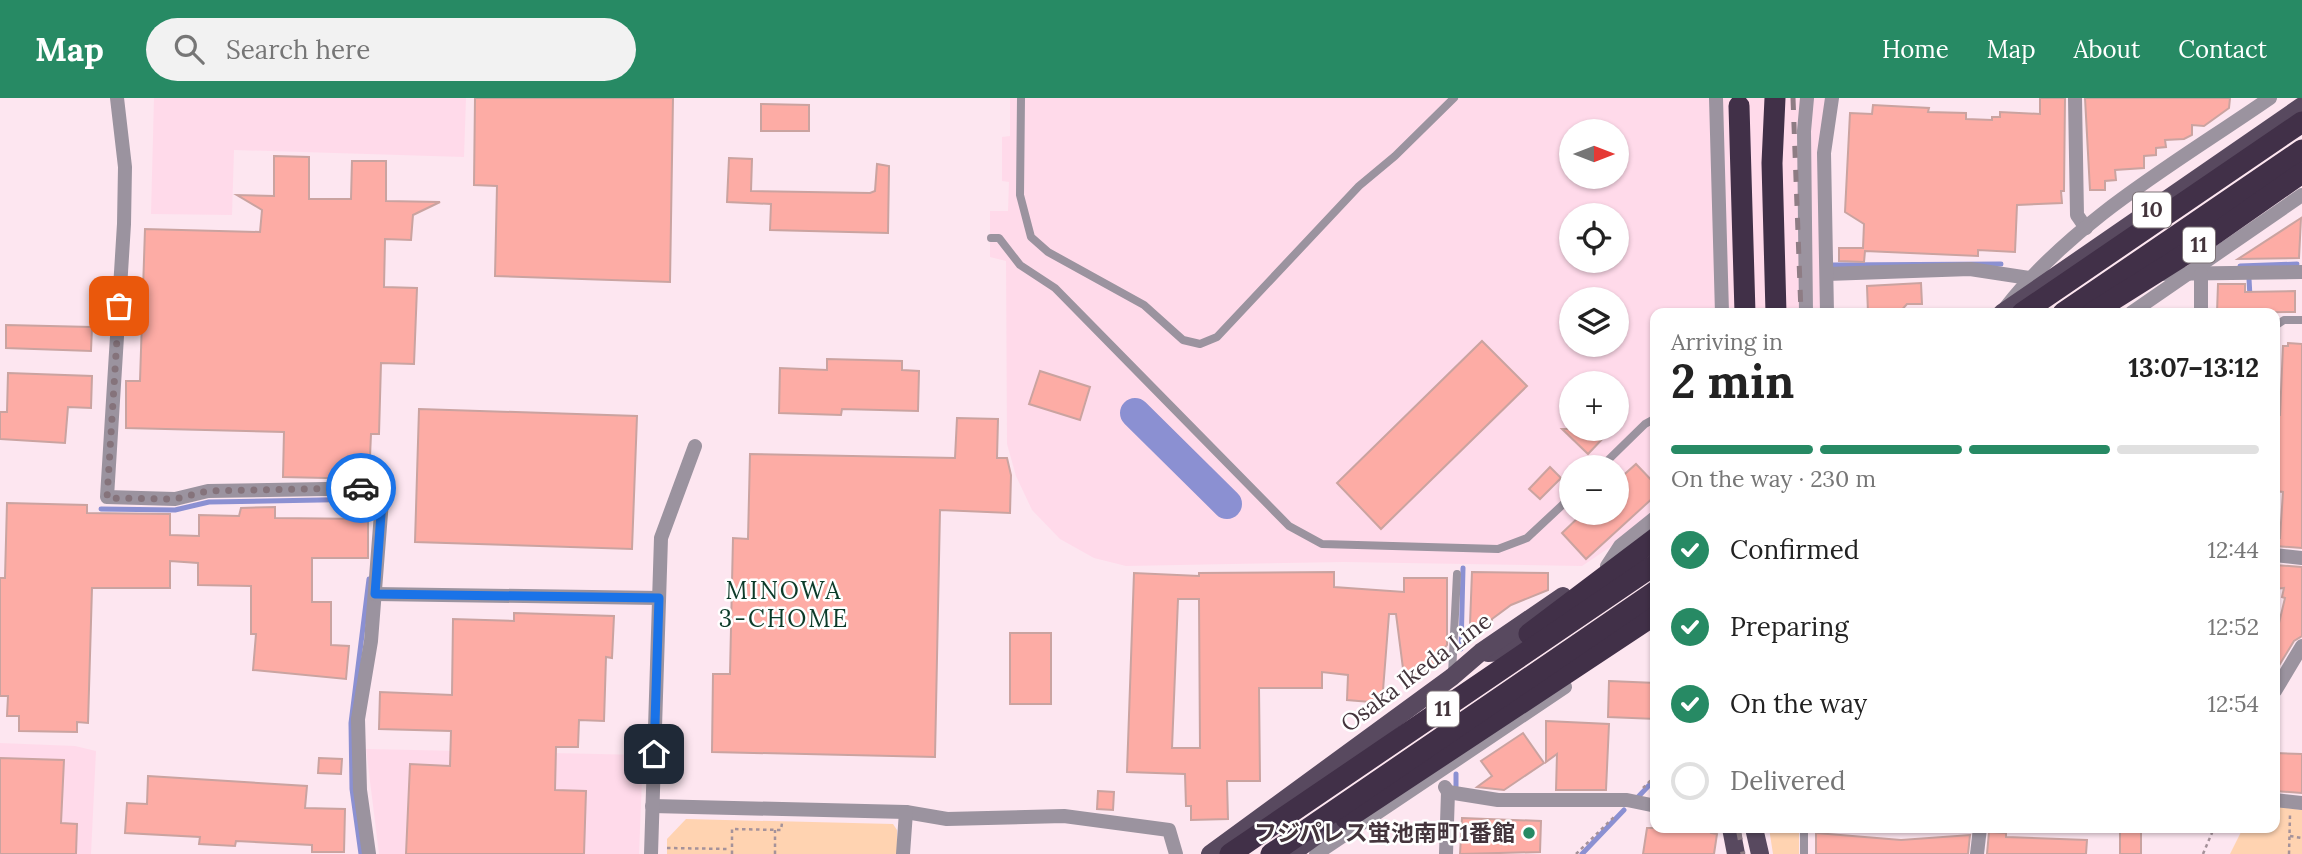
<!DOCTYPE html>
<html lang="en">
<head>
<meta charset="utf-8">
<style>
	:root { --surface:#fff; --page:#f2f2f2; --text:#222; --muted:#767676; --line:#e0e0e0; --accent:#278a64 }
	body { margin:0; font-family:Lora,"Noto Sans JP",serif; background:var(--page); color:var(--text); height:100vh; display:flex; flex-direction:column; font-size:26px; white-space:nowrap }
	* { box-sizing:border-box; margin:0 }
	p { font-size:23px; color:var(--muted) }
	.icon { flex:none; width:38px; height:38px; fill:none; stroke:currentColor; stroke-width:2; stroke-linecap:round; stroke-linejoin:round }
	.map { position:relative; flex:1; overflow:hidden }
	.panel { position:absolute; left:1650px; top:210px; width:630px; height:525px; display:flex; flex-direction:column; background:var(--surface); border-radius:14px; box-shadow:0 2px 5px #0004 }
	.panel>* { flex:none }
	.needle { width:46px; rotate:90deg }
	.buttons { position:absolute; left:1559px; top:21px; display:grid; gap:14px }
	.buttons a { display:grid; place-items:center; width:70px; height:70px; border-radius:50%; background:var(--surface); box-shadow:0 2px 5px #0004; font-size:35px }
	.pin { position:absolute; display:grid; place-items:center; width:60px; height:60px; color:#fff; margin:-30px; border-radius:14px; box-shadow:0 4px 10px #0006 }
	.courier { position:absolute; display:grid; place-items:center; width:70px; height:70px; margin:-35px; border:5px solid #1a73e8; border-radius:50%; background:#fff; color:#222; box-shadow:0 2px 9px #0007 }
	.overview em { font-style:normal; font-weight:700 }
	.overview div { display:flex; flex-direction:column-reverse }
	.overview { display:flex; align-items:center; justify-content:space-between; height:119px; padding:0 21px }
	h1 { font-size:46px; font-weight:700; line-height:52px }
	.bar { display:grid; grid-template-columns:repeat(4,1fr); gap:10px 7px; align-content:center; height:84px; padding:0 21px }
	.bar i { height:9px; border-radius:5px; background:var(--line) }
	.bar .active { background:var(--accent) }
	.bar p { grid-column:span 4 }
	ol { padding:0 21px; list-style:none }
	li { display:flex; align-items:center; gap:21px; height:77px }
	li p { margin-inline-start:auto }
	li .icon { padding:7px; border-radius:50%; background:var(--accent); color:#fff; stroke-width:4 }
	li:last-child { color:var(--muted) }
	li i { width:38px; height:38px; border:4px solid var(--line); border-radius:50% }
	header { display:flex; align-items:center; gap:42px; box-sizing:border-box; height:98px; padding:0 35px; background:var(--accent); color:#fff }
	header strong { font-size:33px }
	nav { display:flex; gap:38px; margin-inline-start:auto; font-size:24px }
	.search { width:490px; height:63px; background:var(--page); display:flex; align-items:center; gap:18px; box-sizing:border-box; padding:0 24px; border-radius:38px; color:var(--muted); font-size:26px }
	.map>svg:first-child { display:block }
	.built { fill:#ffdaea; fill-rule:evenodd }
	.green { fill:#ffd3b1 }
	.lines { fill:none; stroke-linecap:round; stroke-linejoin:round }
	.stream { stroke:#8b90d2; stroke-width:5 }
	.river { stroke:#8b90d2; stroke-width:30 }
	.building { fill:#fdaca5; stroke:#caa3a0; stroke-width:2; fill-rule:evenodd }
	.path { stroke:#a5929a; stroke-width:2.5; stroke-dasharray:3.5 3.5; stroke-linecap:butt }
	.service { stroke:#9b939f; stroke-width:8 }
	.minor { stroke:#9b939f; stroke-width:14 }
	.tertiary { stroke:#9b939f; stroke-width:14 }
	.primary { stroke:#58495f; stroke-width:18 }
	.motorway { stroke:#413048; stroke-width:21 }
	.rail { stroke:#8e7c84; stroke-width:5; stroke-dasharray:12 12; stroke-linecap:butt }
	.done { stroke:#85737b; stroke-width:7; stroke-dasharray:0 12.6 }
	.route { stroke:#1a73e8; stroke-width:9 }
	.poi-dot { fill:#278a64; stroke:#fff; stroke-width:2.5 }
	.labels { text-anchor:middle; stroke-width:5; stroke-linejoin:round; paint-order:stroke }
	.shield { fill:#fff; stroke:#7c7276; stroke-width:2 }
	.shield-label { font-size:21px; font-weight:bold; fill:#44353c }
	.street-label { font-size:23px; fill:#44353c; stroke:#fff }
	.poi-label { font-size:23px; font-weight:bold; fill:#44353c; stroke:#fff; text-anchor:end }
	.neighbourhood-label { font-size:24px; letter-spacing:2px; fill:#0c3b29; stroke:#fff }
</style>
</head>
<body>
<header>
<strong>Map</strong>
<div class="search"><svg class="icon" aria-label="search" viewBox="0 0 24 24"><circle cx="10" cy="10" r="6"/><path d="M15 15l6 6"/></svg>Search here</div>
<nav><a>Home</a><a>Map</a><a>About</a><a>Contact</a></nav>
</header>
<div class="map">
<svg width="2302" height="756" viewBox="0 0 2302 756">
	<rect width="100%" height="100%" fill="#fde6f0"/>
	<g class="built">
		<polygon points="154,0 466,0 464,59 234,52 232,117 151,116"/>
		<path d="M1010 0H1827L1823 215H1656L1655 419 1582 468 1344 464 1126 468 1094 460 1060 441 1032 412 1016 378 1007 346 1006 163 990 159V113H1008L1009 84 1002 83V39L1010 38ZM1572 33H1617V79H1572ZM1572 117H1617V163H1572ZM1572 201H1617V247H1572ZM1572 285H1617V331H1572ZM1572 369H1617V415H1572Z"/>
		<polygon points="0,645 75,648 96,653 91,756 0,756"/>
		<polygon points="366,651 643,657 639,756 379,756"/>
	</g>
	<g class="green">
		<polygon points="2275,708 2302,712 2302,756 2230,756 2243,730 2275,730"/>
		<polygon points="686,721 893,726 897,732 897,756 667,756 667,741"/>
		<polygon points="1769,730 1799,730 1799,756 1773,756"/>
	</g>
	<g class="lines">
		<g class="stream">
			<polyline points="1833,167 2001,166"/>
			<polyline points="2240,168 2297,166"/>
			<polyline points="2249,181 2250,199"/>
			<polyline points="101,411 175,412 209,404 373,401 375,409"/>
			<polyline points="1461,551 1463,470"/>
			<polyline points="1456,688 1456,676"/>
			<polyline points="1638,699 1656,680"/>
			<polyline points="361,756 352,691 351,625 369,481"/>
			<polyline points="1582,756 1624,712"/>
		</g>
		<polyline class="river" points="1135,315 1227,406"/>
	</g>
	<g class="building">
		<polygon points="475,0 673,0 670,184 495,178 497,88 474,87"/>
		<polygon points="2040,0 2065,0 2064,93 2061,93 2062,105 2017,107 2015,154 1978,152 1978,158 1865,153 1864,164 1839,163 1839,150 1863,150 1864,126 1845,114 1850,15 1872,16 1873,7 1929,10 1928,14 1966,15 1966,21 1992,22 1992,19 2000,19 2000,14 2040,16"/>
		<polygon points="2085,0 2230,0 2229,10 2204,28 2192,27 2192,37 2184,41 2165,42 2166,49 2156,50 2156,57 2144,58 2144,70 2115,72 2116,82 2105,83 2105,92 2090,92"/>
		<polygon points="761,6 809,7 809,33 761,33"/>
		<polygon points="274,58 309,59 309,101 351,101 352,63 386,63 386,103 440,104 413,117 411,142 385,141 384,189 417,190 414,266 381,265 379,336 371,336 369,381 283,379 284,334 126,330 126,283 140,283 145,131 260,134 262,112 237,97 274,98"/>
		<polygon points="729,60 752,61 751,93 870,95 875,93 877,66 889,68 888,135 770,132 771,106 727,104"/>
		<polygon points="2301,120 2299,160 2238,161"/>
		<polygon points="1921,185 1922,206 1907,206 1899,215 1868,215 1867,188"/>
		<polygon points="2218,186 2245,186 2245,194 2295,193 2295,214 2217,215"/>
		<polygon points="6,227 92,229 91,253 6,250"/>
		<polygon points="1482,243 1527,288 1381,431 1337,385"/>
		<polygon points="2288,245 2302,246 2302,450 2275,448 2275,440 2280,440 2283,394 2275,393 2275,317 2280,317 2283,248 2288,248"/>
		<polygon points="827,261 902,263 902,272 919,273 918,313 842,311 841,317 779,315 780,270 827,272"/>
		<polygon points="1040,273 1090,289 1080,322 1029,306"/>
		<polygon points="8,275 92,278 91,310 68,309 65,345 0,341 0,314 7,314"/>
		<polygon points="419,311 637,318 632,451 415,444"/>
		<polygon points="957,320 998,321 997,360 1007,360 1011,377 1010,415 940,412 935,659 712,654 713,576 730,576 733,440 748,441 750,356 955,360"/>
		<polygon points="1562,331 1599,331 1606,337 1588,356"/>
		<polygon points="1636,366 1656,387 1656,397 1586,461 1562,435 1583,415 1617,415 1617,383"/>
		<polygon points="1550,369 1561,380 1540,401 1529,391"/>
		<polygon points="7,405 87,407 87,415 170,416 170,437 199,438 199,417 239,418 241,410 275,409 275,420 368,421 368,460 312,460 312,504 331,504 331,547 349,548 346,581 253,572 256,536 251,536 251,488 198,487 198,465 170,463 170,490 92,490 88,625 77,624 77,634 19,633 19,618 7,618 8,598 0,598 0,480 5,480"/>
		<polygon points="2275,467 2302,469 2302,538 2294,543 2275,574 2275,542 2285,500 2282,499 2284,490 2275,491"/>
		<path d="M1334 474V489L1404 494V480H1447V547L1441 554 1443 560 1405 586 1396 516H1389L1382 605 1347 602 1348 577 1322 574V590H1259L1260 683H1227L1228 721 1191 722V708H1186L1185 676 1127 674 1134 475 1199 478V475ZM1178 501H1199L1200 650H1172Z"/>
		<polygon points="1472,474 1548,475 1548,492 1511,507 1492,521 1492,527 1470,526"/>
		<polygon points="514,515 614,518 612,560 606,559 604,623 579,622 578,649 556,649 555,692 586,693 584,756 406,756 410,666 450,668 451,633 379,631 380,594 452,597 453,521 514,523"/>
		<rect x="1010" y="535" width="41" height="71"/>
		<polygon points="1609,583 1656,585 1656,621 1608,619"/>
		<polygon points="1546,623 1609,626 1606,692 1556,692 1557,656 1546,664"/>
		<polygon points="1523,635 1544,665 1504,692 1477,689 1492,678 1481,663"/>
		<polygon points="2275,655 2302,656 2302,695 2275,693"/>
		<polygon points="0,660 64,662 61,725 77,726 76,756 0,756"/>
		<polygon points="319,660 342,661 341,676 318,675"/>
		<polygon points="148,678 307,688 305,710 345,711 344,754 312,754 312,747 236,743 235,748 199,746 200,739 125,735 127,705 147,706"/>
		<polygon points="1098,693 1114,694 1113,712 1097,711"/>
		<polygon points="1462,720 1541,723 1540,754 1460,756"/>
		<polygon points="1647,730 1712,730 1711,735 1717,736 1714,756 1643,756"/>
		<polygon points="2128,731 2141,731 2141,756 2120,756 2120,734 2128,734"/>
		<polygon points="1989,734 2006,735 2006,739 2087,742 2086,756 1987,756"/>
		<polygon points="1816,735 1901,742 1970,737 1968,756 1816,756"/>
	</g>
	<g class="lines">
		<g class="path">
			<polyline points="1643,690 1656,677"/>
			<polyline points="2290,738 2302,740"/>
			<polyline points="667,750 730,751"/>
			<polyline points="732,756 732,731 781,732 782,725"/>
			<polyline points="775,756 775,732"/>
			<polyline points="1576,756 1614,719"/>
			<polyline points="2203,756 2214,730"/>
			<polyline points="2289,756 2290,717"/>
		</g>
		<g class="service">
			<polyline points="1021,0 1020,97 1031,139 1048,154 1144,207 1183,242 1200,246 1217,239 1359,88 1395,58 1454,0"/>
			<polyline points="991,140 999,140 1020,167 1055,190 1289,428 1322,446 1498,451 1527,440 1572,398"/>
			<polyline points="2275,228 2284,222 2302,222"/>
			<polyline points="1601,369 1645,326 1656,320"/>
			<polyline points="1452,576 1457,476"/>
			<polyline points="1804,730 1804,756"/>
		</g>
		<g class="minor">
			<polyline points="117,0 125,69 124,126 107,399 175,401 208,393 383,390 371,543 358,621 360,692 369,756"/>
			<polyline points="2075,0 2077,117 2086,130"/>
			<polyline points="1827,176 1970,171 2029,180 2056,179"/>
			<polyline points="2156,176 2302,174"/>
			<path d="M2006 209C2075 121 2179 63 2270 0"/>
			<polyline points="1827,215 1824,55 1832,0"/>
			<polyline points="2131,215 2302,97"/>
			<polyline points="2201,215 2201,176"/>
			<polyline points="2275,457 2302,460"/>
			<polyline points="375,496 659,500"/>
			<polyline points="2275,593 2302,548"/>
			<polyline points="1445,689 1448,694 1446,756"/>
			<polyline points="1448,694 1498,702 1627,702 1656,708"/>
			<polyline points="2275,702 2302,705"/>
			<polyline points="652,708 906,714 947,721 1064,718 1169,732 1176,756"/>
			<polyline points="651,756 661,440 695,348"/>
			<polyline points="903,756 906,714"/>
			<polyline points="1316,756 1565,589"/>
			<polyline points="1977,756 1980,730"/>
		</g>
		<g class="tertiary">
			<polyline points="1716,0 1722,215"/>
			<polyline points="1806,215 1804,33 1807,0"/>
			<polyline points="1607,468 1620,448 1656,419"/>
		</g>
		<g class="primary">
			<polyline points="2002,215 2302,8"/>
			<polyline points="1488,555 1501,554 1542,532"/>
			<polyline points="1731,730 1736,756"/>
			<polyline points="1754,730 1760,756"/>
			<polyline points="1210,756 1452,579 1481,554 1563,498"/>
			<polyline points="1291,756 1338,722"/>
		</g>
		<g class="motorway">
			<polyline points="1775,0 1772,65 1776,215"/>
			<polyline points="1739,8 1745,215"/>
			<polyline points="2022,215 2302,24"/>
			<polyline points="2063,215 2302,52"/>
			<polyline points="2092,215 2192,152 2302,75"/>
			<polyline points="1529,536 1656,440"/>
			<polyline points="1346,721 1656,516"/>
			<polyline points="1230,756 1656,466"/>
			<polyline points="1271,756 1656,493"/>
		</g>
		<g class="rail">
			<polyline points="1793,0 1801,215"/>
			<polyline points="1738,730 1743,756"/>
		</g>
	</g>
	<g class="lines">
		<polyline class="done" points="119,208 107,400 175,401 208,393 361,390"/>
		<polyline class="route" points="361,390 383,390 375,496 659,500 654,656"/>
	</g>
	<circle class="poi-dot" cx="1529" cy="735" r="7"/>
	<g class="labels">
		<g class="shield">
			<rect x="2133" y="94.5" width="38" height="35" rx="5"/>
			<rect x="2183" y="129.5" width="32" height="35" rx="5"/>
			<rect x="1427" y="593.5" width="32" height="35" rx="5"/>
		</g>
		<g class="shield-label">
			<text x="2152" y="119">10</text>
			<text x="2199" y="154">11</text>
			<text x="1443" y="618">11</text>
		</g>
		<g class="street-label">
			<text transform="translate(1416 574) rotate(-37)" y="8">Osaka Ikeda Line</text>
		</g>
		<g class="poi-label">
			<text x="1515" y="743">フジパレス蛍池南町1番館</text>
		</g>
		<g class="neighbourhood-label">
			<text x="784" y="501">MINOWA<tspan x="784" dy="28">3-CHOME</tspan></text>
		</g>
	</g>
</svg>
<div class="buttons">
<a><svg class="needle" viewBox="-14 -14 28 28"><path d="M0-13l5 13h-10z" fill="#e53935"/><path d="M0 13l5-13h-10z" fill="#767676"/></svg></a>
<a><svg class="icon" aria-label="locate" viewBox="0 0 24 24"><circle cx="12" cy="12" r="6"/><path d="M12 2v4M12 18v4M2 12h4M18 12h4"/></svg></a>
<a><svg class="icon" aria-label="layers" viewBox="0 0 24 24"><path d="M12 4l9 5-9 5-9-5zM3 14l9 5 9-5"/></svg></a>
<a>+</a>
<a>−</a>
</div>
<div class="pin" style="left:119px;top:208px;background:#ea580c"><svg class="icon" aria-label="bag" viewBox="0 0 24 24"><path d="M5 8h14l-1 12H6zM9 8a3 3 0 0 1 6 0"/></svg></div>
<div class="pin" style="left:654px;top:656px;background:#1f2937"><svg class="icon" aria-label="home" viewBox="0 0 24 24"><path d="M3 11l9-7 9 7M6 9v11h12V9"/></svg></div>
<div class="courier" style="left:361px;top:390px"><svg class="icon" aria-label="car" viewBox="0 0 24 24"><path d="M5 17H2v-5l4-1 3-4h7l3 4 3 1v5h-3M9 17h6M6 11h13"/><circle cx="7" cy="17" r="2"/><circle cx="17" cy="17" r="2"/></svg></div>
<section class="panel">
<div class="overview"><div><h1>2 min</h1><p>Arriving in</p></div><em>13:07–13:12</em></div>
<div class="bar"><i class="active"></i><i class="active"></i><i class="active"></i><i></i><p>On the way · 230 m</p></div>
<ol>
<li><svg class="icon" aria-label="check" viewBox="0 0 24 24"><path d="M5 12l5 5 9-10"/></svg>Confirmed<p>12:44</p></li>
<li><svg class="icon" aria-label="check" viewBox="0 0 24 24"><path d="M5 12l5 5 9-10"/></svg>Preparing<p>12:52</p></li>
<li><svg class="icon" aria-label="check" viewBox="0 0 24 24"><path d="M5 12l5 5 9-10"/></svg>On the way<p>12:54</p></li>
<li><i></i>Delivered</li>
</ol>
</section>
</div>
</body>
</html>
